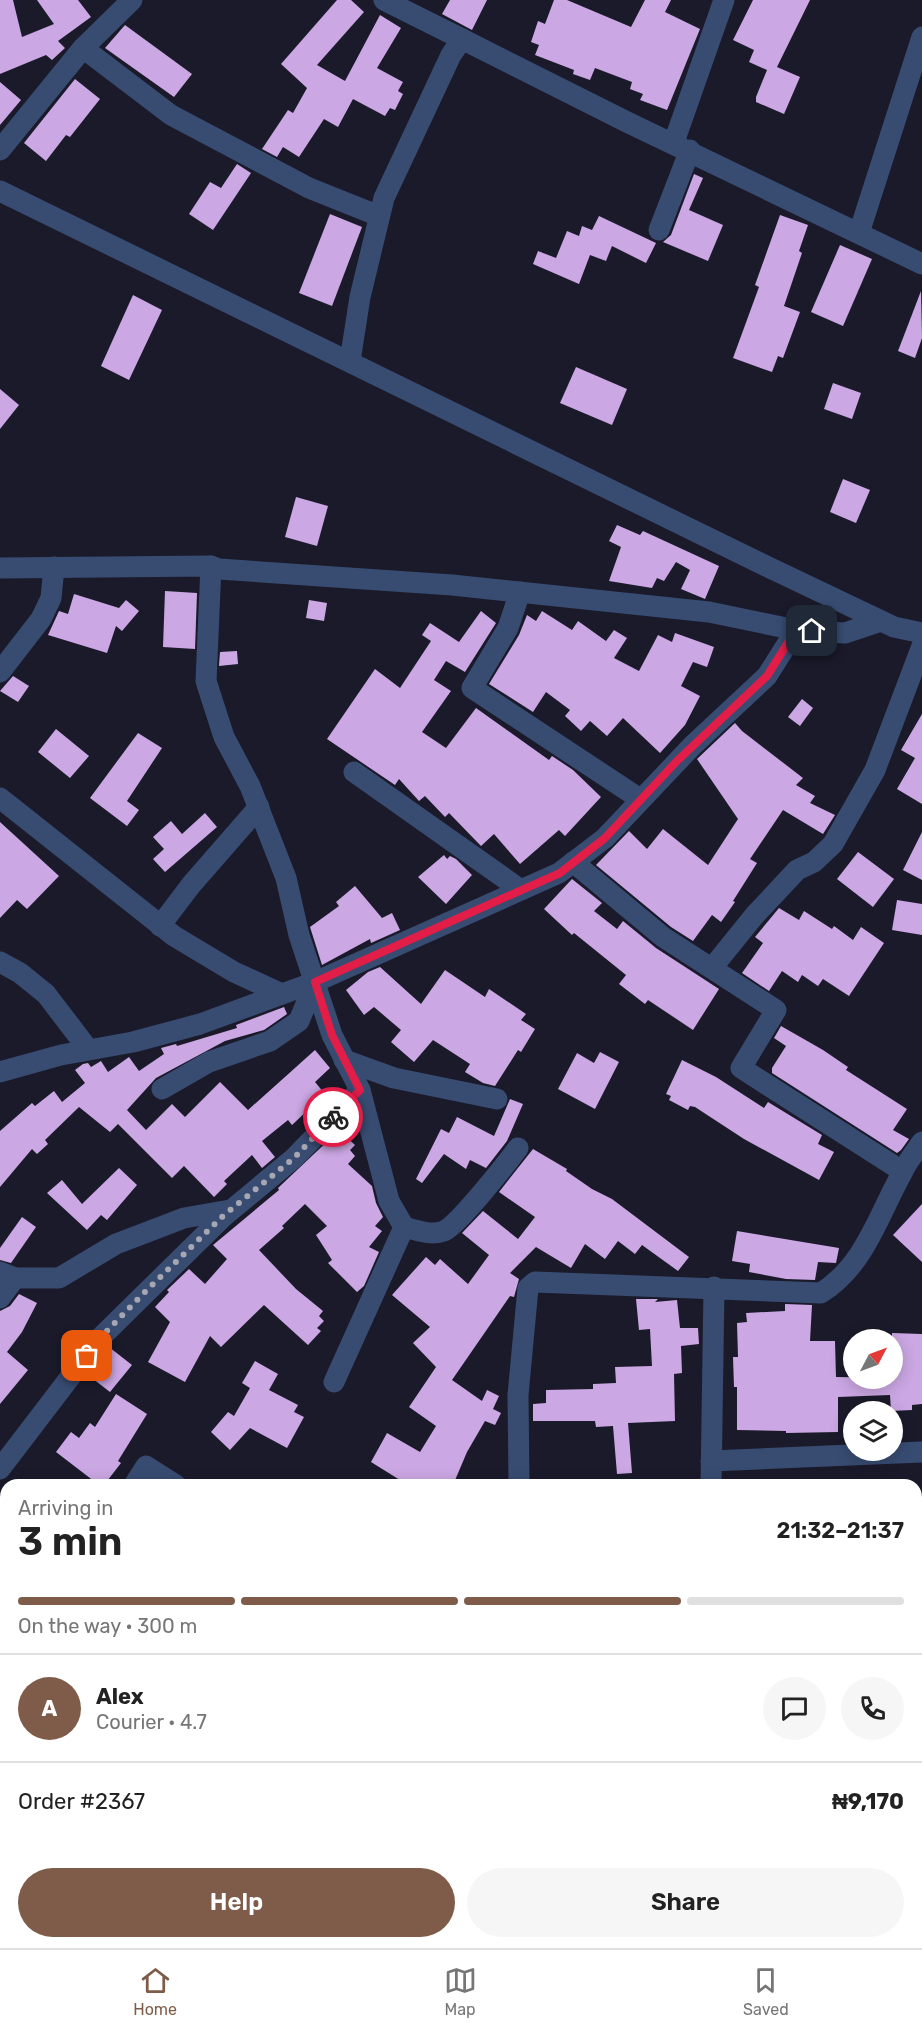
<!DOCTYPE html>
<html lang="en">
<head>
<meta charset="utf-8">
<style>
	:root { --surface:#fff; --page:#f6f6f6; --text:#222; --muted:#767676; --line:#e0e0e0; --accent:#7f5c49 }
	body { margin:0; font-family:Rubik,sans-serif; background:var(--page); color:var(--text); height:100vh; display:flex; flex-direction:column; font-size:22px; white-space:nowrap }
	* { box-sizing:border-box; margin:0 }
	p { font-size:20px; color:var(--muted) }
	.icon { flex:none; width:33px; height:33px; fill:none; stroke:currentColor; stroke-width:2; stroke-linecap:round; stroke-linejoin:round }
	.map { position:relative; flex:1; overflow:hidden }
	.sheet { position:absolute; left:0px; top:1479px; width:922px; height:470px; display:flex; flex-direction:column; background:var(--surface); border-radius:18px 18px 0 0; box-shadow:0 3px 15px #0003 }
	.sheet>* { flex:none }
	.needle { width:39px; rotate:49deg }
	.buttons { position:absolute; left:843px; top:1329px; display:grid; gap:12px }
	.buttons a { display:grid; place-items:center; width:60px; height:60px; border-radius:50%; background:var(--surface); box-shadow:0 3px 15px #0003; font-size:30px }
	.pin { position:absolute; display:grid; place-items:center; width:51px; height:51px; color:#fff; margin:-26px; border-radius:12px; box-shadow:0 3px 9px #0006 }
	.courier { position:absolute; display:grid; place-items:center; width:60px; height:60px; margin:-30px; border:4px solid #e11d48; border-radius:50%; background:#fff; color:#222; box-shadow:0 2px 8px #0007 }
	.summary em { font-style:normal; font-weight:600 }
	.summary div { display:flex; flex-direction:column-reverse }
	.summary { display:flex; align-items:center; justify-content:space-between; height:102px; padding:0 18px }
	h1 { font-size:39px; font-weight:600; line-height:45px }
	.bar { display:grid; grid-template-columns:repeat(4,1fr); gap:9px 6px; align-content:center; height:72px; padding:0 18px }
	.bar i { height:8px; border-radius:4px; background:var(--line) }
	.bar .active { background:var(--accent) }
	.bar p { grid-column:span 4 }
	.line { display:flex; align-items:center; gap:15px; padding:0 18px; border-top:2px solid var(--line) }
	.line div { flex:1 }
	.round { display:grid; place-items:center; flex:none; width:63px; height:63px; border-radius:32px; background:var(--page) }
	.primary-button { display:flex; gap:12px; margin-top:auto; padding:12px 18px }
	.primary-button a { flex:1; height:69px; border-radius:36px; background:var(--accent); color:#fff; font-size:24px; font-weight:600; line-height:69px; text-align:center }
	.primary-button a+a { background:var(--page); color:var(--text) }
	.dock { display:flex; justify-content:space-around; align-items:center; height:84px; border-top:2px solid var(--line); background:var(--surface); font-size:16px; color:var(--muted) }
	.dock a { display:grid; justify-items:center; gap:3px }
	.dock .active { color:var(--accent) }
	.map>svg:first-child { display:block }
	.building { fill:#cba7e3 }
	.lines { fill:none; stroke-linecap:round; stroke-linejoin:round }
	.minor { stroke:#384c72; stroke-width:21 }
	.done { stroke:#a7a7b4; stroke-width:6; stroke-dasharray:0 10.8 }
	.route { stroke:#e11d48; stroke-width:8 }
</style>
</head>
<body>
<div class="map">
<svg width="922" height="1948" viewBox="0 0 922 1948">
	<rect width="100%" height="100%" fill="#1b1a2b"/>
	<g class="building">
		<polygon points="0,0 13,0 22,37 54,24 37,0 78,0 91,17 58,41 65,48 52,60 46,55 0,74"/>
		<polygon points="337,0 351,0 364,12 317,65 345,81 380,15 401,28 377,68 403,82 398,91 403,94 395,110 390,108 385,116 353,99 338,127 324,119 299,157 283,147 277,157 262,149 288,110 293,113 307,88 281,64"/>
		<polygon points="450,0 487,0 472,30 442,14"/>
		<polygon points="554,0 567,0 631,27 645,0 671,0 665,12 700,29 667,110 640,100 643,94 630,89 632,82 595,68 590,80 573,74 574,70 535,55 539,45 531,42 538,21 545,24"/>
		<polygon points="753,0 810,0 777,67 800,77 784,114 756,102 756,97 767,70 749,62 754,50 733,40"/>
		<polygon points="125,25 192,74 174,97 105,48"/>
		<polygon points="75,79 100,99 70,137 66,135 46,161 24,143"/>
		<polygon points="0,82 21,100 0,125"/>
		<polygon points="237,164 251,173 213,230 189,214 210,182 221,188"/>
		<polygon points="694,174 703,178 689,210 723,225 708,261 663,242 671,235"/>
		<polygon points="330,214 362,227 332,306 299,293"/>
		<polygon points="780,215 808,225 799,251 802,253 784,306 800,312 783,358 778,356 772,372 733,358 759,287 755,285"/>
		<polygon points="599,216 656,243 646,263 612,246 606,261 590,255 579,284 533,264 538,251 556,258 567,231 579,236 582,226 592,230"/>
		<polygon points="840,245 872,259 843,326 811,312"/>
		<polygon points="921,291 922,338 915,358 898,351"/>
		<polygon points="133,295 162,310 129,380 101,366"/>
		<polygon points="576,367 627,389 612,425 560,403"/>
		<polygon points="833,383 861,393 852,419 824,409"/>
		<polygon points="0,389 19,405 0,429"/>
		<polygon points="843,479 870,490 856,523 830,512"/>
		<polygon points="296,497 328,506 317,546 285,537"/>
		<polygon points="617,525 640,535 643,531 719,566 705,599 681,589 690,570 676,562 664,581 657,578 652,588 609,581 621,547 609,541"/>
		<polygon points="165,591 197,593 195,649 163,647"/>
		<polygon points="74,594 119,608 126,600 139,611 122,631 116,626 107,653 48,635 59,611 68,614"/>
		<polygon points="309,600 327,603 324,621 306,618"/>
		<polygon points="481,611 496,623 465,672 446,661 434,680 451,691 422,732 446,748 476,708 549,760 552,756 573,770 601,797 565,836 559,830 520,864 494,834 481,846 449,813 445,817 425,796 419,801 399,779 395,785 327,739 375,669 400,688 431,641 422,635 430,623 459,642"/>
		<polygon points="542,611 572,630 578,621 606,641 614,630 627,638 614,658 639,671 658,635 672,642 675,633 714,647 707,667 693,662 681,686 700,696 685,725 660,753 623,718 607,736 590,721 581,731 565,716 570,710 546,692 533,712 489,684 519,635 527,615 536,621"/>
		<polygon points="237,651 238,664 219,666 220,652"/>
		<polygon points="13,676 29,686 18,702 0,691"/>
		<polygon points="802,699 813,708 800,726 788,717"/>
		<polygon points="922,714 922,804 897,789 915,758 901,750"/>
		<polygon points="735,723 742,731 803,778 796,785 815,796 810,803 835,815 823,834 783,810 750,859 757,863 733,901 735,902 721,922 712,915 693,941 671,927 596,865 629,831 647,849 663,829 708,865 738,819 697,759"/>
		<polygon points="56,729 89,756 70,778 38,752"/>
		<polygon points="138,733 162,748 127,801 139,810 127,826 90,798"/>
		<polygon points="205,813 217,827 165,872 153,859 164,849 153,837 171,821 182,834"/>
		<polygon points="0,822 59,876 27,909 17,900 0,918"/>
		<polygon points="922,832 922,880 903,870"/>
		<polygon points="858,852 894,879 873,907 837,879"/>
		<polygon points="444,855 447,859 450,856 456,859 472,875 446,904 418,877"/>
		<polygon points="572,879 602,903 594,911 617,929 623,921 656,948 719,989 693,1030 648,1000 645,1004 619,984 626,975 574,933 572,935 544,909"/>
		<polygon points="355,886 382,918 392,913 400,930 371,943 370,939 322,965 310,927 339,906 336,902"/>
		<polygon points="897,900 922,904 922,935 892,930"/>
		<polygon points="779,908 799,920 804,911 832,929 834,926 853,940 861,927 884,943 849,996 823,979 818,986 802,975 798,982 782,971 769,991 742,973 763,943 755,937"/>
		<polygon points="380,967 421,1004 445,970 485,997 489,989 526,1014 521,1020 535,1029 521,1052 518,1050 495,1086 483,1083 465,1072 470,1064 433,1040 414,1062 391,1042 401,1030 374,1007 364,1015 346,990 368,972"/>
		<polygon points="284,1007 287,1014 264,1030 225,1041 156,1078 127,1110 146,1130 172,1104 185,1117 220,1082 248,1110 315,1050 330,1068 315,1082 325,1094 292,1125 288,1120 262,1141 275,1157 262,1168 252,1155 224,1181 227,1184 214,1197 184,1166 172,1178 118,1124 110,1132 79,1107 45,1140 48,1144 37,1154 32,1149 0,1187 0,1131 32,1103 35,1106 54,1091 62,1102 85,1083 75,1070 83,1064 88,1063 91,1067 101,1061 108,1072 129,1057 139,1071 164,1054 161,1048 176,1044 177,1046 237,1028 236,1025"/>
		<polygon points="781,1026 823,1050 848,1067 846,1070 907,1109 893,1130 909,1139 901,1150 897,1153 772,1073 772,1068 786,1046 774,1038"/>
		<polygon points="600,1052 619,1062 595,1109 558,1089 577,1053 594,1063"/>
		<polygon points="682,1060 716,1077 764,1108 768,1102 822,1135 818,1144 834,1152 819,1180 744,1139 695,1107 690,1106 688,1110 669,1100 671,1096 666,1094"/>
		<polygon points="510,1099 523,1104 507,1141 486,1168 470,1160 466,1169 444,1154 422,1183 416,1179 441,1129 449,1133 457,1117 494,1136"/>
		<polygon points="343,1134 355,1145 350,1150 355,1156 348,1164 372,1186 376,1203 383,1217 375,1226 382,1231 369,1247 379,1252 364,1286 357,1292 328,1263 332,1260 316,1235 327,1226 305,1204 282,1226 284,1228 259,1250 296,1289 323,1311 319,1316 324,1321 317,1328 321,1331 308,1345 264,1305 221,1347 210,1336 185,1382 148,1362 170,1322 155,1307 169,1292 167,1290 189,1269 205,1284 227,1259 213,1245 279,1190 278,1188 333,1136 337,1140"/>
		<polygon points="533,1149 567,1169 566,1171 592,1189 612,1199 689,1257 678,1271 642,1245 635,1254 618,1241 605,1259 585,1244 571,1268 536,1247 510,1273 519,1279 514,1297 510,1296 452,1380 482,1401 487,1390 499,1396 493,1409 501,1413 495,1425 485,1421 467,1452 453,1485 408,1485 371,1462 387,1433 420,1452 436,1426 409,1407 436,1367 413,1343 430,1327 392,1295 426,1257 435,1265 440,1259 468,1284 489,1255 462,1233 483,1211 518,1239 535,1217 499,1192"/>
		<polygon points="119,1168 137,1185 107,1220 101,1215 87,1230 47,1193 62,1180 82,1204"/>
		<polygon points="922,1204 922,1262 893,1235"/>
		<polygon points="22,1217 36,1227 11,1263 0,1260 0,1248"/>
		<polygon points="737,1231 839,1248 836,1263 818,1262 815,1280 786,1279 749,1272 750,1264 732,1261"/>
		<polygon points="19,1294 37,1303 22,1332 7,1352 28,1370 0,1404 0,1311 10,1306"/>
		<polygon points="636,1299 658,1299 655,1302 677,1300 680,1328 698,1328 699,1344 681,1346 682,1373 674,1374 675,1421 628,1423 632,1473 617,1474 613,1426 596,1427 595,1421 533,1421 533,1404 546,1403 546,1390 593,1389 593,1384 616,1383 615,1367 652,1366 650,1329 639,1330"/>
		<polygon points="785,1304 812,1305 810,1341 835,1341 836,1377 892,1378 892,1333 922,1334 922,1404 912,1405 912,1410 891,1411 890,1395 838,1397 838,1432 786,1433 786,1431 737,1430 737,1387 734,1387 733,1357 738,1357 737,1323 747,1322 746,1313 785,1311"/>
		<polygon points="109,1347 132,1365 110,1392 88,1375"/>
		<polygon points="255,1361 278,1374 269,1390 298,1405 294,1412 304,1417 287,1448 250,1428 230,1450 211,1432 228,1412 234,1416 250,1388 242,1383"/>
		<polygon points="116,1394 147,1414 118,1461 121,1463 104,1485 99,1485 56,1452 71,1432 79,1438 90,1423 95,1427"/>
	</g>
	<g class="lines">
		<g class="minor">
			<polyline points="384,0 462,39"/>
			<polyline points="83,48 171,115 309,188 379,216"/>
			<polyline points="674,142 724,0"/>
			<polyline points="0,150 83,48 132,0"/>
			<polyline points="0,191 766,566 894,627 922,633"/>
			<polyline points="659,230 690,150"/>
			<polyline points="859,233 922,37"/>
			<polyline points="350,361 360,297 384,198 451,55 462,39 627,122 922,264"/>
			<polyline points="211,566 206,681 224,737 250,786 286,878 299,935 332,1035 360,1090 389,1201 404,1227 334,1382"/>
			<polyline points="0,568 211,566 219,569 452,585 709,612 796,630 845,633 881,621"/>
			<polyline points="520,592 508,628 472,688 640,799"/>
			<polyline points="0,672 41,619 51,598 54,567"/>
			<polyline points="354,772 521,890"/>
			<polyline points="0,798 174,936 234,972 282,994"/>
			<polyline points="573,862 663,937 776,1010 741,1068 902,1171"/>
			<polyline points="160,926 191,885 259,807"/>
			<polyline points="0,962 20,973 46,994 88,1049"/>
			<polyline points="712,968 754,916 797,870 814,862 833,844 875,770 922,646"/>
			<polyline points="344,1060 394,1078 497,1099"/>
			<polyline points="0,1072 61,1055 133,1042 200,1024 315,982 559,873 605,838 692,746 767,676 796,630"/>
			<polyline points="162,1089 209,1062 270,1041 299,1021 315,982"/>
			<path d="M404 1227C416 1230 431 1236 444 1231 458 1225 507 1163 518 1148"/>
			<polyline points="0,1272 15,1278 59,1278 116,1244 184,1218 230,1210"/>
			<polyline points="0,1298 15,1278"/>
			<polyline points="711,1461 922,1452"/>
			<polyline points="0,1469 100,1338 223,1217 294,1158 360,1090"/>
			<polyline points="134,1485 146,1466 176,1485"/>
			<path d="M519 1485 518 1395 528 1288 535 1282 821 1293C865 1265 878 1216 902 1173 907 1162 915 1152 922 1142"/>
			<polyline points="711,1485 714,1287"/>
			<polyline points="0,1505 6,1510"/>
			<polyline points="916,1600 922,1600"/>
			<polyline points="0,1628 6,1621"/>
			<polyline points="0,1664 6,1670"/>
			<polyline points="916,1751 922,1751"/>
			<polyline points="0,1861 6,1853"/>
			<polyline points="916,1896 922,1896"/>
			<polyline points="120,1948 124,1942"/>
			<polyline points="507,1948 507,1942"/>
			<polyline points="712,1948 712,1942"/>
		</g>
	</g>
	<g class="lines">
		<polyline class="done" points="87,1356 100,1338 146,1291 223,1216 294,1158 333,1117"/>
		<polyline class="route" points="333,1117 360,1090 332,1035 315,982 560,873 605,838 676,762 767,676 796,630 812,631"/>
	</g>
</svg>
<div class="buttons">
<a><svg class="needle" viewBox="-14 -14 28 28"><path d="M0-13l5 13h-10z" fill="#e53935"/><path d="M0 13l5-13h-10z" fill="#767676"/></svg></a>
<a><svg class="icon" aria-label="layers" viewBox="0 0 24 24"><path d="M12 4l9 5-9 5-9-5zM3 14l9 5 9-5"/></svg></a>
</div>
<div class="pin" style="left:87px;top:1356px;background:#ea580c"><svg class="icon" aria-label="bag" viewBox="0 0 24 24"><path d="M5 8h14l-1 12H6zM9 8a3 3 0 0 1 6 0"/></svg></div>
<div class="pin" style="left:812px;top:631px;background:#1f2937"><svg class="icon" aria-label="home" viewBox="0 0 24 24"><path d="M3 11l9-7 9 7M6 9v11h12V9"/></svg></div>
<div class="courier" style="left:333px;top:1117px"><svg class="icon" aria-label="bike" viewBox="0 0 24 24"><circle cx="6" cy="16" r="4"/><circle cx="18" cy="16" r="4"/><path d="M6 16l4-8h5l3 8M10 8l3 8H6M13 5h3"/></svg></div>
<section class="sheet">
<div class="summary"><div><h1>3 min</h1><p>Arriving in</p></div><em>21:32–21:37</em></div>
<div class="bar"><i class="active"></i><i class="active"></i><i class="active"></i><i></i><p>On the way · 300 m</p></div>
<div class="line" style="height:108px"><b class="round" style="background:var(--accent);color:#fff">A</b><div><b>Alex</b><p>Courier · 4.7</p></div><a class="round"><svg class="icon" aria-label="chat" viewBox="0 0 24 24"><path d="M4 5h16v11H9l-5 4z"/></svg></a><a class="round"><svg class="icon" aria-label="phone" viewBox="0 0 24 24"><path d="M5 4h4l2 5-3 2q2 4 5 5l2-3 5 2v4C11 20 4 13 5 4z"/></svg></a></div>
<div class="line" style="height:78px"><div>Order #2367</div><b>₦9,170</b></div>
<div class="primary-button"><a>Help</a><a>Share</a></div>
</section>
</div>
<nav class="dock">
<a class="active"><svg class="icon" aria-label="home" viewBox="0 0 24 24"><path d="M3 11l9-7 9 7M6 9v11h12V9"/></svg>Home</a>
<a><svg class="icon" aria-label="map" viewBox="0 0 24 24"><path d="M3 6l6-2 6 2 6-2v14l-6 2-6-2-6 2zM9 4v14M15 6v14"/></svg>Map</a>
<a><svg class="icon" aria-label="saved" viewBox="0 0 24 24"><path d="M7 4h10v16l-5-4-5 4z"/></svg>Saved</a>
</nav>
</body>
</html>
